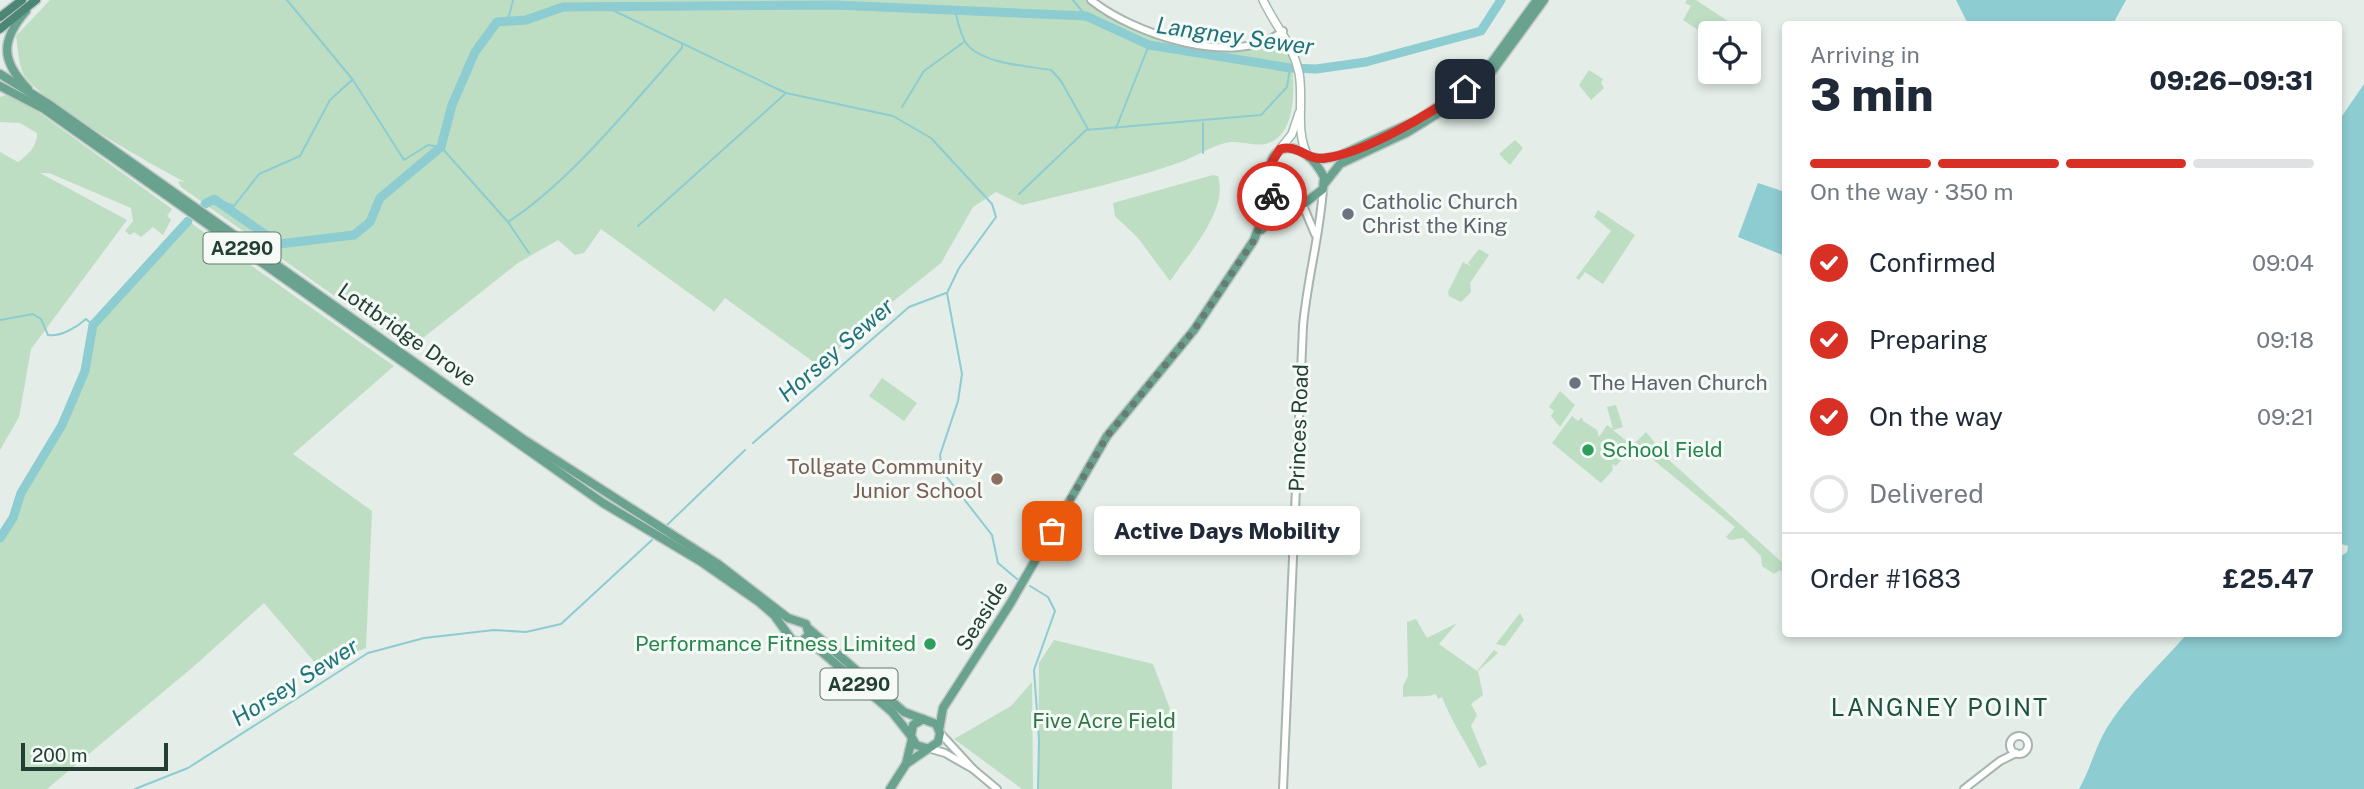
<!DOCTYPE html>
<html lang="en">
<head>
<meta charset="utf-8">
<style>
	:root { --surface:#fff; --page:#f2f2f3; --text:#1f2937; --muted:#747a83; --line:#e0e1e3; --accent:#d93025 }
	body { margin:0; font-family:"Public Sans",sans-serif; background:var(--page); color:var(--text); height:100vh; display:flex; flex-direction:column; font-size:26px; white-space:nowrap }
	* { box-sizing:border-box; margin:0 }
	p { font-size:23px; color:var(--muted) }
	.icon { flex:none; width:38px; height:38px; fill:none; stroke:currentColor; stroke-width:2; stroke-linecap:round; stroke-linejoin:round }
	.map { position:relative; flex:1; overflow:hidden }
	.panel { position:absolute; left:1782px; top:21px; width:560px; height:616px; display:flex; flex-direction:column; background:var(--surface); border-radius:7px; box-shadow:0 4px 10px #0003 }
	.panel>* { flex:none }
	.buttons { position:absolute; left:1698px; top:21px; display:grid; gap:14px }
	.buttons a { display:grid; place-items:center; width:63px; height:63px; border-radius:7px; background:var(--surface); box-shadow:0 4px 10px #0003; font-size:35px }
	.scale { position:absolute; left:21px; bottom:18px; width:147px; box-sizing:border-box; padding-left:7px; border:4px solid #233f35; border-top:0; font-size:19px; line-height:24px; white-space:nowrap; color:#233f35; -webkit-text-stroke:5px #f5faf7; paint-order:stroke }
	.pin { position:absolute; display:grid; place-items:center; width:60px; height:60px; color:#fff; margin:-30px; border-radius:14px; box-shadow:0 4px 10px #0006 }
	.courier { position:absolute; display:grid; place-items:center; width:70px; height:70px; margin:-35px; border:5px solid #d93025; border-radius:50%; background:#fff; color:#222; box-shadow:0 2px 9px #0007 }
	.bubble { position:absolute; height:49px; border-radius:7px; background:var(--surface); box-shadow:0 4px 10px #0003; font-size:23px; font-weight:800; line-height:49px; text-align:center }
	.head em { font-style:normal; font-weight:800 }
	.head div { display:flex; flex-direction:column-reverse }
	.head { display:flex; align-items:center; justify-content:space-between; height:119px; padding:0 28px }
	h1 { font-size:46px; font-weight:800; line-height:52px }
	.bar { display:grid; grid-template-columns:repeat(4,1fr); gap:10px 7px; align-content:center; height:84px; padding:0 28px }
	.bar i { height:9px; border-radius:5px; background:var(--line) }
	.bar .on { background:var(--accent) }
	.bar p { grid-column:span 4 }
	.line { display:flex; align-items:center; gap:18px; padding:0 28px; border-top:2px solid var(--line) }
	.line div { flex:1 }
	ol { padding:0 28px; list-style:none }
	li { display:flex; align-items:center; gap:21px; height:77px }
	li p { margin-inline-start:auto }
	li .icon { padding:7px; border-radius:50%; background:var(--accent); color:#fff; stroke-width:4 }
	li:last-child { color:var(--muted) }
	li i { width:38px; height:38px; border:4px solid var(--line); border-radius:50% }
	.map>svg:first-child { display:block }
	.green { fill:#bddec3 }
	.water { fill:#8dccd1 }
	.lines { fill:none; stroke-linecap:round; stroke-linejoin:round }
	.stream { stroke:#8dccd1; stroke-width:2 }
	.river { stroke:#8dccd1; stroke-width:9 }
	.tertiary-casing { stroke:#a6b5af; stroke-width:10 }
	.secondary-casing { stroke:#a2b9af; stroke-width:10 }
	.primary-casing { stroke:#c1c9c6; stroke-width:11 }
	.trunk-casing { stroke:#c1c9c6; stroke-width:11 }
	.tertiary { stroke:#fff; stroke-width:6 }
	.secondary { stroke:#fff; stroke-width:7 }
	.primary { stroke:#69a28f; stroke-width:8 }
	.trunk { stroke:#4c8674; stroke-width:8 }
	.done { stroke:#677c74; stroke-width:7; stroke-dasharray:0 12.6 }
	.route { stroke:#d93025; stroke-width:9 }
	.worship-dot { fill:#6b7280; stroke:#f5faf7; stroke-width:2.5 }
	.leisure-dot { fill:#2e9e5b; stroke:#f5faf7; stroke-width:2.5 }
	.education-dot { fill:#8d6e63; stroke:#f5faf7; stroke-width:2.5 }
	.labels { text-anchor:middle; stroke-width:6; stroke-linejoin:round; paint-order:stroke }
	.shield { fill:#f5faf7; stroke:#62776f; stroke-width:2 }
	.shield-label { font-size:19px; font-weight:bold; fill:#233f35 }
	.worship-label { font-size:21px; fill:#5b616d; stroke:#f5faf7; text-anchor:start }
	.street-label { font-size:21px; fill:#233f35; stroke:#f5faf7 }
	.leisure-label { font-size:21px; fill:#27864d; stroke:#f5faf7; text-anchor:start }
	.education-label { font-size:21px; fill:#785e54; stroke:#f5faf7; text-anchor:end }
	.park-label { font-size:21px; fill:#2e7544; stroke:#f5faf7 }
	.water-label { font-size:23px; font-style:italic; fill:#1e737a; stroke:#f5faf7 }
	.quarter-label { font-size:24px; letter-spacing:2px; fill:#1f5141; stroke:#f5faf7 }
</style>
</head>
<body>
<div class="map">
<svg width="2364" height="789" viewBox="0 0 2364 789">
	<rect width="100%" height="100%" fill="#e4ede8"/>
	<g class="green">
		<path d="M50 0H1089C1134 36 1190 50 1248 50 1258 50 1269 42 1278 43 1290 45 1293 65 1293 75 1294 96 1294 131 1271 142 1256 149 1242 139 1225 143 1210 147 1196 156 1181 162 1130 180 1075 192 1022 205L996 192 973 207 941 263 850 336 822 368 725 298 714 312 711 309 601 229 584 253 575 255 558 240 518 263 409 349 181 187 178 181 185 182C154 166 35 99 23 73 18 63 18 47 16 36Z"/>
		<polygon points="1687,0 1696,0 1740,29 1737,33 1710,33 1710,38 1683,20 1691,6 1685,3"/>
		<polygon points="1589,70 1603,79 1601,83 1604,88 1591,100 1579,85"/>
		<path d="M6 95 16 96 172 209 167 216 171 220 163 235 153 227 141 237 134 232 130 235 125 231 133 221 131 208 49 173H40L127 220 31 349 19 417 0 450V152L18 162C28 155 38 145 37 133L20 123 0 122V97Z"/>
		<polygon points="1515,140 1523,148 1510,165 1499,154"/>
		<path d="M1213 175 1218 176C1229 210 1188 254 1170 281L1138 238 1115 216 1113 203Z"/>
		<polygon points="1598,210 1635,235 1603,284 1585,272 1579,280 1576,278 1611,231 1594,217"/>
		<polygon points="188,221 394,366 293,454 372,511 366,648 345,656 323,672 264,603 193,667 47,789 0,789 0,538 13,518 21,493 62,425 85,371 93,325"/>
		<polygon points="1479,249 1489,255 1470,283 1471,292 1461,302 1449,296 1448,292 1463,262 1472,267 1468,263"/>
		<polygon points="882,378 917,403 904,421 869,396"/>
		<polygon points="1560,391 1575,405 1560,427 1551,416 1554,411 1549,407"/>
		<polygon points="1616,405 1623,427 1613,430 1628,442 1620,453 1624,457 1616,466 1612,464 1613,470 1601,483 1552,443 1572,416 1578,421 1582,417 1583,421 1597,430 1599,437 1607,425 1613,429 1607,407"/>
		<polygon points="1646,432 1669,460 1785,565 1785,574 1780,570 1774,574 1762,566 1761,556 1743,538 1730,540 1726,537 1735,527 1634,444"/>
		<polygon points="1520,613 1524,620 1505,646 1496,644"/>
		<path d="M1416 619 1427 638 1457 623 1439 644 1477 671 1494 650 1498 653 1478 671 1483 695 1471 704 1477 715 1471 726 1487 764 1479 768C1466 742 1453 725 1442 697L1438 699 1436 694C1424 698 1415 695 1403 697V686L1408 676 1407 622Z"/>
		<polygon points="1054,640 1153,664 1173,717 1172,789 1038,789 1039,663"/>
		<polygon points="1032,682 1033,789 1022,789 954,739 1011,706"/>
	</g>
	<g class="water">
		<polygon points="1956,0 2126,0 2113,24 1968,24"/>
		<path d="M2364 84V789H2079C2091 768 2095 747 2108 726 2128 694 2160 665 2187 634H2338V558L2347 552 2348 546 2338 543V122Z"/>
		<polygon points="1758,183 1785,192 1785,256 1738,237"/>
	</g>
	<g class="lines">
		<g class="stream">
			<polyline points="287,0 353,80 404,160 428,145 441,147 508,222 529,253"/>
			<polyline points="1073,0 1086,16"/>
			<polyline points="604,6 786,93 893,116 931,138 992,204 996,217 959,268 947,293 962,374 958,401 940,455 942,471 992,535 998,563 1017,579"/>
			<path d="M955 11C958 21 960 34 966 43 981 64 1028 66 1051 70L1061 81 1088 129"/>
			<polyline points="508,20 513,0"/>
			<polyline points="902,107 924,71 964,42"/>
			<polyline points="1203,123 1203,153"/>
			<polyline points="1116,128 1149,45"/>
			<polyline points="1019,194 1086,130 1261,115 1287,87 1290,68"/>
			<polyline points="214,199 234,206 259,174 300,156 330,100 352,80"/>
			<path d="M508 222C571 181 631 105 682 48V43"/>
			<polyline points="638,226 785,94"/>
			<path d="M0 320 33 314 41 319 48 335C61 337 77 327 86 319L93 325"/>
			<polyline points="753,443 909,307 946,293"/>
			<polyline points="666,526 745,450"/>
			<polyline points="1030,586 1048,597 1055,611 1034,670 1039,740 1038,789"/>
			<polyline points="135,789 188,768 368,653 424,638 494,630 526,632 561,624 652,540"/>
		</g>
		<g class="river">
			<polyline points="205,204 214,199 279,244 354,235 370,222 380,198 441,147 452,105 475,52 497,22 526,20 563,7 835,5 1086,16 1149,45 1290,68 1316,69 1366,62 1481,31 1501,0"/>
			<polyline points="0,538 13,518 21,493 62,425 85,371 93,325 188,221"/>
		</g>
		<g class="tertiary-casing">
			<g id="tertiary">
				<path d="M1091 0C1133 34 1236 69 1283 31"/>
				<polyline points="1302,203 1315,234"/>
				<polyline points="940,733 973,769 997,789"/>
				<circle cx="2019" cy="745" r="9"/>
				<polyline points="928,748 945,753 973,769"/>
				<path d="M1283 789 1303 326C1307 280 1320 235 1323 189"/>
				<polyline points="1964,789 2000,761 2016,753"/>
			</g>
		</g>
		<g class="secondary-casing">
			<g id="secondary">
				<path d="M1263 0C1275 26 1293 44 1299 73 1304 99 1295 130 1307 154"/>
				<polyline points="1280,149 1292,134 1299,113"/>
			</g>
		</g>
		<g class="primary-casing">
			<g id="primary">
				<path d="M26 11C1 40 0 60 28 89"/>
				<polyline points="0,74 50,105 523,439 718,564 788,618 806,624 809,635 801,642"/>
				<polyline points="0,86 44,109 603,503 700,561 759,602 774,615 792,640 816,647 892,712 911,736"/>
				<path d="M1286 148C1304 147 1316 162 1324 177L1323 189 1305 203 1285 197 1271 180C1267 166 1271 152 1286 148Z"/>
				<polyline points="1309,157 1322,159 1339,156 1417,120 1465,89 1492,62 1537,0"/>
				<polyline points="1325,183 1340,164 1406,133 1468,95 1493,70 1544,0"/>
				<polyline points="1261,230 1279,213 1299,203"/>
				<polyline points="809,629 904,712 936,724 940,733 938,742 906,764"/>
				<polyline points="923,719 913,725 911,736 916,745 926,748"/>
				<polyline points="939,730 943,708 1010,604 1107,436 1194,330 1254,240 1274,186"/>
				<polyline points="890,789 906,764 912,739"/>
			</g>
		</g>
		<g class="trunk-casing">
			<g id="trunk">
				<polyline points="0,17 22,0"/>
				<polyline points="0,29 36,0"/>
			</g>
		</g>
		<use href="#tertiary" class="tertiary"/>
		<use href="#secondary" class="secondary"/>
		<use href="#primary" class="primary"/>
		<use href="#trunk" class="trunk"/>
	</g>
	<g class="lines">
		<polyline class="done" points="1052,531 1107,436 1194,330 1254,240 1272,196"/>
		<path class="route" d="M1272 196 1269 167 1280 149C1299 144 1307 161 1325 158 1366 153 1431 113 1465 89"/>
	</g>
	<g class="worship-dot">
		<circle cx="1348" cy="214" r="7"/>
		<circle cx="1575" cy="383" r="7"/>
	</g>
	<g class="leisure-dot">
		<circle cx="1588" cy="450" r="7"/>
		<circle cx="930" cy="644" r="7"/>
	</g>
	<circle class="education-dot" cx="997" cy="479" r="7"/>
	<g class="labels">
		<g class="shield">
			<rect x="203.5" y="232.5" width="77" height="31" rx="5"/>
			<rect x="820.5" y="668.5" width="77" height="31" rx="5"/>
		</g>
		<g class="shield-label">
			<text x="242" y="255">A2290</text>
			<text x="859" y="691">A2290</text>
		</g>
		<g class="worship-label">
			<text x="1362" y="209">Catholic Church<tspan x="1362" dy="24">Christ the King</tspan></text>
			<text x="1589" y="390">The Haven Church</text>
		</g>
		<g class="street-label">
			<text transform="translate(407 335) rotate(35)" y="7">Lottbridge Drove</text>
			<text transform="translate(1299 428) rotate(-88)" y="7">Princes Road</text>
			<text transform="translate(982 616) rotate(-58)" y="7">Seaside</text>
		</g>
		<g class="leisure-label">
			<text x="1602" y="457">School Field</text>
			<text x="916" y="651" text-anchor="end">Performance Fitness Limited</text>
		</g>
		<g class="education-label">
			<text x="983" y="474">Tollgate Community<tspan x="983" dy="24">Junior School</tspan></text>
		</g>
		<g class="park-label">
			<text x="1104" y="728">Five Acre Field</text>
		</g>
		<g class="water-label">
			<text transform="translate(1235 36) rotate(8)" y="8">Langney Sewer</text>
			<text transform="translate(836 350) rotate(-41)" y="8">Horsey Sewer</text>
			<text transform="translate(295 682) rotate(-32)" y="8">Horsey Sewer</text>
		</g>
		<g class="quarter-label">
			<text x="1940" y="716">LANGNEY POINT</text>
		</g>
	</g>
</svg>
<div class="buttons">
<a><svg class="icon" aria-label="locate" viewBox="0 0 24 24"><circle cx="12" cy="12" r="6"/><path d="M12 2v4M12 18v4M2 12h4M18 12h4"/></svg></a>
</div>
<div class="scale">200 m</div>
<div class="pin" style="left:1052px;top:531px;background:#ea580c"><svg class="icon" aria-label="bag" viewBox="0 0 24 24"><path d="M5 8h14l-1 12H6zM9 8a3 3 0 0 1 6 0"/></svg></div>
<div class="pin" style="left:1465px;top:89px;background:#1f2937"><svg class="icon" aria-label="home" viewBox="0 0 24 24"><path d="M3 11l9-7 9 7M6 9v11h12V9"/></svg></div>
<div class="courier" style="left:1272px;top:196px"><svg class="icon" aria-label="bike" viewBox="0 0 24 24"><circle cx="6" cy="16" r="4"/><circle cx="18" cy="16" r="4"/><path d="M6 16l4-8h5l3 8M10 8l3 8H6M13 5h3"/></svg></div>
<div class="bubble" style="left:1094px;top:506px;width:266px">Active Days Mobility</div>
<section class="panel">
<div class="head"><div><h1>3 min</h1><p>Arriving in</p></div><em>09:26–09:31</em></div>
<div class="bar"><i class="on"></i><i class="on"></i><i class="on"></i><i></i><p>On the way · 350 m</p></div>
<ol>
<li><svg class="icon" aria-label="check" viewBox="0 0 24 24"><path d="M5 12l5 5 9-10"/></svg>Confirmed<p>09:04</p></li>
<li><svg class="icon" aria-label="check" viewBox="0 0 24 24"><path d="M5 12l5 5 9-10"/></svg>Preparing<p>09:18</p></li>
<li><svg class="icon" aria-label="check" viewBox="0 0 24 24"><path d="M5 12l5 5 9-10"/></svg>On the way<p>09:21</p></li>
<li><i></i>Delivered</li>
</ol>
<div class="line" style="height:91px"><div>Order #1683</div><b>£25.47</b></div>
</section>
</div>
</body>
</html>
